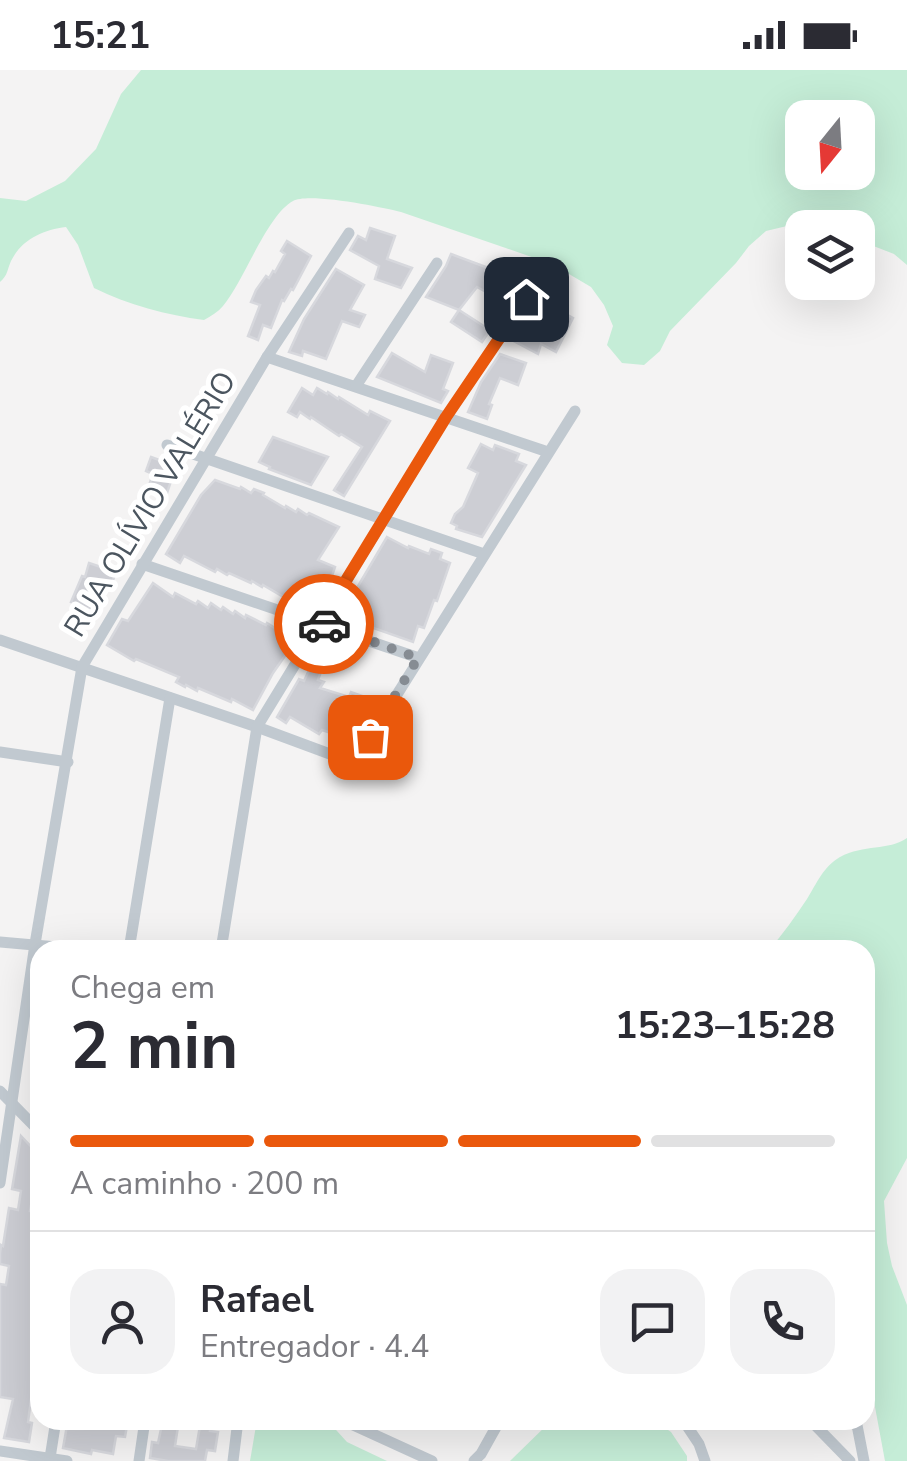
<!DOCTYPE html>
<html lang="pt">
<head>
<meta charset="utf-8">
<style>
	:root { --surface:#fff; --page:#f2f2f3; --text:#2b2b33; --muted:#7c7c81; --line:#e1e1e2; --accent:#ea580c }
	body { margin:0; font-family:"Nunito Sans",sans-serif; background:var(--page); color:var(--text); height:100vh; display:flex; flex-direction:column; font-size:38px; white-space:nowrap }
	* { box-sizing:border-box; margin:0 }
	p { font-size:32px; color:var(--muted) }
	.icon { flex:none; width:55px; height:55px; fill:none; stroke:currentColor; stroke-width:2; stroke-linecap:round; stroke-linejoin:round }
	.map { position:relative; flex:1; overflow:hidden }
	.sheet { position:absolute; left:30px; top:870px; width:845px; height:490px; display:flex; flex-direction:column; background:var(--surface); border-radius:30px; box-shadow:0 10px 40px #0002 }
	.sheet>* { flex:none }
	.needle { width:65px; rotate:198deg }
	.fabs { position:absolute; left:785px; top:30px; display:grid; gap:20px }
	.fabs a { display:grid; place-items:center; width:90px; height:90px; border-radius:20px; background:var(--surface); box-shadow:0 10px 40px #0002; font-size:50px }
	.pin { position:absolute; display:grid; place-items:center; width:85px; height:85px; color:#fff; margin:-42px; border-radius:20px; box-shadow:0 5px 15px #0006 }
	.courier { position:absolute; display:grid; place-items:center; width:100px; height:100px; margin:-50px; border:8px solid #ea580c; border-radius:50%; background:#fff; color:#222; box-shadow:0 2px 12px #0007 }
	.headline em { font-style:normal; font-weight:700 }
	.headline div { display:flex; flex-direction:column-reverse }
	.headline { display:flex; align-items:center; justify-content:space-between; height:170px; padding:0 40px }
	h1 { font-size:65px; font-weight:700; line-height:75px }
	.bar { display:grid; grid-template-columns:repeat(4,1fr); gap:15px 10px; align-content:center; height:120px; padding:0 40px }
	.bar i { height:12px; border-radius:8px; background:var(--line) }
	.bar .selected { background:var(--accent) }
	.bar p { grid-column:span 4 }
	.line { display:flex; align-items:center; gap:25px; padding:0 40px; border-top:2px solid var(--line) }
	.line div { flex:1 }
	.round { display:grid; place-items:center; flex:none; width:105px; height:105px; border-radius:30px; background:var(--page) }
	.status { display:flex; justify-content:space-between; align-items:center; height:70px; padding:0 50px; background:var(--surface); direction:ltr }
	.status svg { height:28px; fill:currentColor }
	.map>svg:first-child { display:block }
	.green { fill:#c5edd7; fill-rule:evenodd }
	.building { fill:#cdced4; stroke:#d7d8dd; stroke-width:2.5 }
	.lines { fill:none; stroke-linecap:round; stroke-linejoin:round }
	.street { stroke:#c1c9d0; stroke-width:11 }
	.done { stroke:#868c93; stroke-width:10; stroke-dasharray:0 18 }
	.route { stroke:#ea580c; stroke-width:12 }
	.labels { text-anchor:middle; stroke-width:10; stroke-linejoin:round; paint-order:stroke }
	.street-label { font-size:30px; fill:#4b555f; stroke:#fff }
</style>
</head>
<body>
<div class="status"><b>15:21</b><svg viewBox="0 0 49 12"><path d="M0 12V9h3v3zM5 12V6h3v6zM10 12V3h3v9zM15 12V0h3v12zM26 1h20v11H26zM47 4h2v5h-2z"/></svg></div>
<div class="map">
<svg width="907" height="1391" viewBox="0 0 907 1391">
	<rect width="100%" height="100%" fill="#f4f3f3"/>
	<g class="green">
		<path d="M141 0H907V195L894 184 858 170V158L787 156 766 161 749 176 736 193 670 261 660 281 644 295 622 293 607 275 613 256 604 235 591 217 552 194 401 142C382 137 308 122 293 131 267 145 244 211 223 236 218 242 211 246 204 250 167 245 128 235 94 218L78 175 66 157C43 160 22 169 11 191 7 200 8 205 0 212V128L26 131 65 111 96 79 121 24ZM802 48H858V102H802Z"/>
		<path d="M907 768V1088L884 1131 887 1173 892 1196 907 1235V1391H885L865 1283V880H769C783 864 795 847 807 829 817 813 823 797 840 787 864 774 888 781 907 768Z"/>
		<polygon points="257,1350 327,1350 347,1372 387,1391 250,1391"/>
		<polygon points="552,1350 653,1350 671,1362 687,1386 687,1391 510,1391"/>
	</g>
	<g class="building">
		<polygon points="370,158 395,166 387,189 412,198 401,218 375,209 379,196 350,180 358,166 366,170"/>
		<polygon points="287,171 311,186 293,220 291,219 284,231 282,230 271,258 263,255 258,270 248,266 260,235 251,232 256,220 266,206 269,208 273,201 275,202 285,184 281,181"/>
		<polygon points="451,184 491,199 513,211 501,230 477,217 459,240 426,227 446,196"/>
		<polygon points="336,199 364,215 350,240 365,245 359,257 342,251 326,289 303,281 302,286 289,282 304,249"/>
		<polygon points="535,227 573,248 556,282 541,274 538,284 510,269 534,234"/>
		<polygon points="459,240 490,260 482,272 451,252"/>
		<polygon points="392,283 425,302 431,285 453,293 443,319 448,321 441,333 377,307"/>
		<polygon points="500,284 526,293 518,315 500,308 489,334 492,335 487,349 468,342 481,312"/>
		<polygon points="302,318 313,325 317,318 327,324 328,322 338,329 339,327 368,345 370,341 390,351 344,426 334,420 362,377 341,364 339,366 311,347 310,349 300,342 297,347 288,342"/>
		<polygon points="273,367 328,387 311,415 269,399 270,397 259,392"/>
		<polygon points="481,374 493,380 495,375 519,384 516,391 526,395 482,467 456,459 457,456 451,453 455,444 463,437 478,403 468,398"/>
		<polygon points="151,387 176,396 166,426 148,418 153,404 146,401"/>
		<polygon points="215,410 240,419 241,417 251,423 254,419 264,423 263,425 285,438 286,436 296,442 298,439 307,445 309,443 339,457 318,490 335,497 331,509 327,508 324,518 322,517 314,539 282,526 263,515 262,517 252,511 251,513 229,503 227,505 217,499 215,502 184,486 180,493 166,484 201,425"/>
		<polygon points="387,467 408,478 409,476 429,484 431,479 442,483 440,489 450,493 437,531 434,530 424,558 418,556 413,572 362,554 364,549 347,542 351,528"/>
		<polygon points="89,493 116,502 112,513 108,512 103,526 100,525 94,541 71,532 82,506 85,507"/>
		<polygon points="153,513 173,527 175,523 196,534 198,531 208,538 211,533 221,540 223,537 233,544 235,541 245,548 246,545 266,555 267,553 275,558 277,555 301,563 273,603 253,640 232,629 231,632 198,618 197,621 186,615 185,617 176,612 179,607 136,589 134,591 107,575 122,549 128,551"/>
		<polygon points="314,589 324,593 318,610 324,612 320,618 349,627 351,622 368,628 362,648 359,647 349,669 322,660 319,664 290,647 286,653 277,647 299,609 304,611"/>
		<polygon points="21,1066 40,1086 40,1105 37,1104 30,1141 40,1143 40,1316 33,1315 28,1352 32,1353 29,1372 4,1368 13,1329 0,1327 0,1214 6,1215 9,1196 0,1194 0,1183 1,1175 3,1176 9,1138 18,1140 21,1121 12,1119"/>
		<polygon points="68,1350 128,1350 125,1367 116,1366 113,1384 92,1380 91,1384 63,1378"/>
		<polygon points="163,1350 179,1350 175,1376 196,1379 201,1350 211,1350 210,1361 218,1362 215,1381 207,1380 205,1391 168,1391 150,1388 152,1372 158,1373"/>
	</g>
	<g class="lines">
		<g class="street">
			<polyline points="267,287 548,382"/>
			<polyline points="356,316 437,193"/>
			<polyline points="167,375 484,484"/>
			<polyline points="142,494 419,588"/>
			<polyline points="0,570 257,657 354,693 575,341"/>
			<polyline points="0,682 68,692"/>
			<polyline points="0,872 91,880"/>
			<polyline points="129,880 170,628"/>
			<polyline points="221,880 257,657 446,347 526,229"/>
			<polyline points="0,1021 40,1062"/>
			<polyline points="0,1113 35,874 82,597 267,287 349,163"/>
			<polyline points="347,1350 351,1354 432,1391"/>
			<polyline points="683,1350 699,1374 705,1391"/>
			<polyline points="810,1350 850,1391"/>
			<polyline points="856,1350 864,1391"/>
			<polyline points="0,1381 67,1391"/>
			<polyline points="50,1388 56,1350"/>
			<polyline points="139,1391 145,1350"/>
			<polyline points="233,1391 238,1350"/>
			<polyline points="474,1391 481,1384 500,1350"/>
		</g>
	</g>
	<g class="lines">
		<polyline class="done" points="324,554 418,588 370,667"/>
		<polyline class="route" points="324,554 320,553 446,347 526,229"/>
	</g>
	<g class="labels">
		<g class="street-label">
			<text transform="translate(150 434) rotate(-59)" y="10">RUA OLÍVIO VALÉRIO</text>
		</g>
	</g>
</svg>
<div class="fabs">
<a><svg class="needle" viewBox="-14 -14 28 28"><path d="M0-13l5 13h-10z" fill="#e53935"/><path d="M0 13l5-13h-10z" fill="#7c7c81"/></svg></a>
<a><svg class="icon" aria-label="layers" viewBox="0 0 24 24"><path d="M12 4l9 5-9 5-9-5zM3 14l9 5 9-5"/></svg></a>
</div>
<div class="pin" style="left:370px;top:667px;background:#ea580c"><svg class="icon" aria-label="bag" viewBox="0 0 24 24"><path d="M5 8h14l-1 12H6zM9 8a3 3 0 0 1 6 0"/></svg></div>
<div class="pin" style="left:526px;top:229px;background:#1f2937"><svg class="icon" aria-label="home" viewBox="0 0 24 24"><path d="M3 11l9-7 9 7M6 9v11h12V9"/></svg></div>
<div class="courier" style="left:324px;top:554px"><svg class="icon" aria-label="car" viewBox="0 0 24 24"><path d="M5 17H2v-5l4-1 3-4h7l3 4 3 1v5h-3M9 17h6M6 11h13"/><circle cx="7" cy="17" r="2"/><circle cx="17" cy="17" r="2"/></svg></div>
<section class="sheet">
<div class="headline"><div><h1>2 min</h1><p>Chega em</p></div><em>15:23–15:28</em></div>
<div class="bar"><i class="selected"></i><i class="selected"></i><i class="selected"></i><i></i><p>A caminho · 200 m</p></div>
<div class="line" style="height:180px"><a class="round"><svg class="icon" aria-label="person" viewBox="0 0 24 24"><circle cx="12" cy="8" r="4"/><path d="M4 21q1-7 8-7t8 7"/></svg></a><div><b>Rafael</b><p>Entregador · 4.4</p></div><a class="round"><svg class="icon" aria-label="chat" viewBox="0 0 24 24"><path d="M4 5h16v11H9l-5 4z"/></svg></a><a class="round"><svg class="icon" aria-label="phone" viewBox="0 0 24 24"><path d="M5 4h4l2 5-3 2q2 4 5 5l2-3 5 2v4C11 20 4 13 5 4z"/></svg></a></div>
</section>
</div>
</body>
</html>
